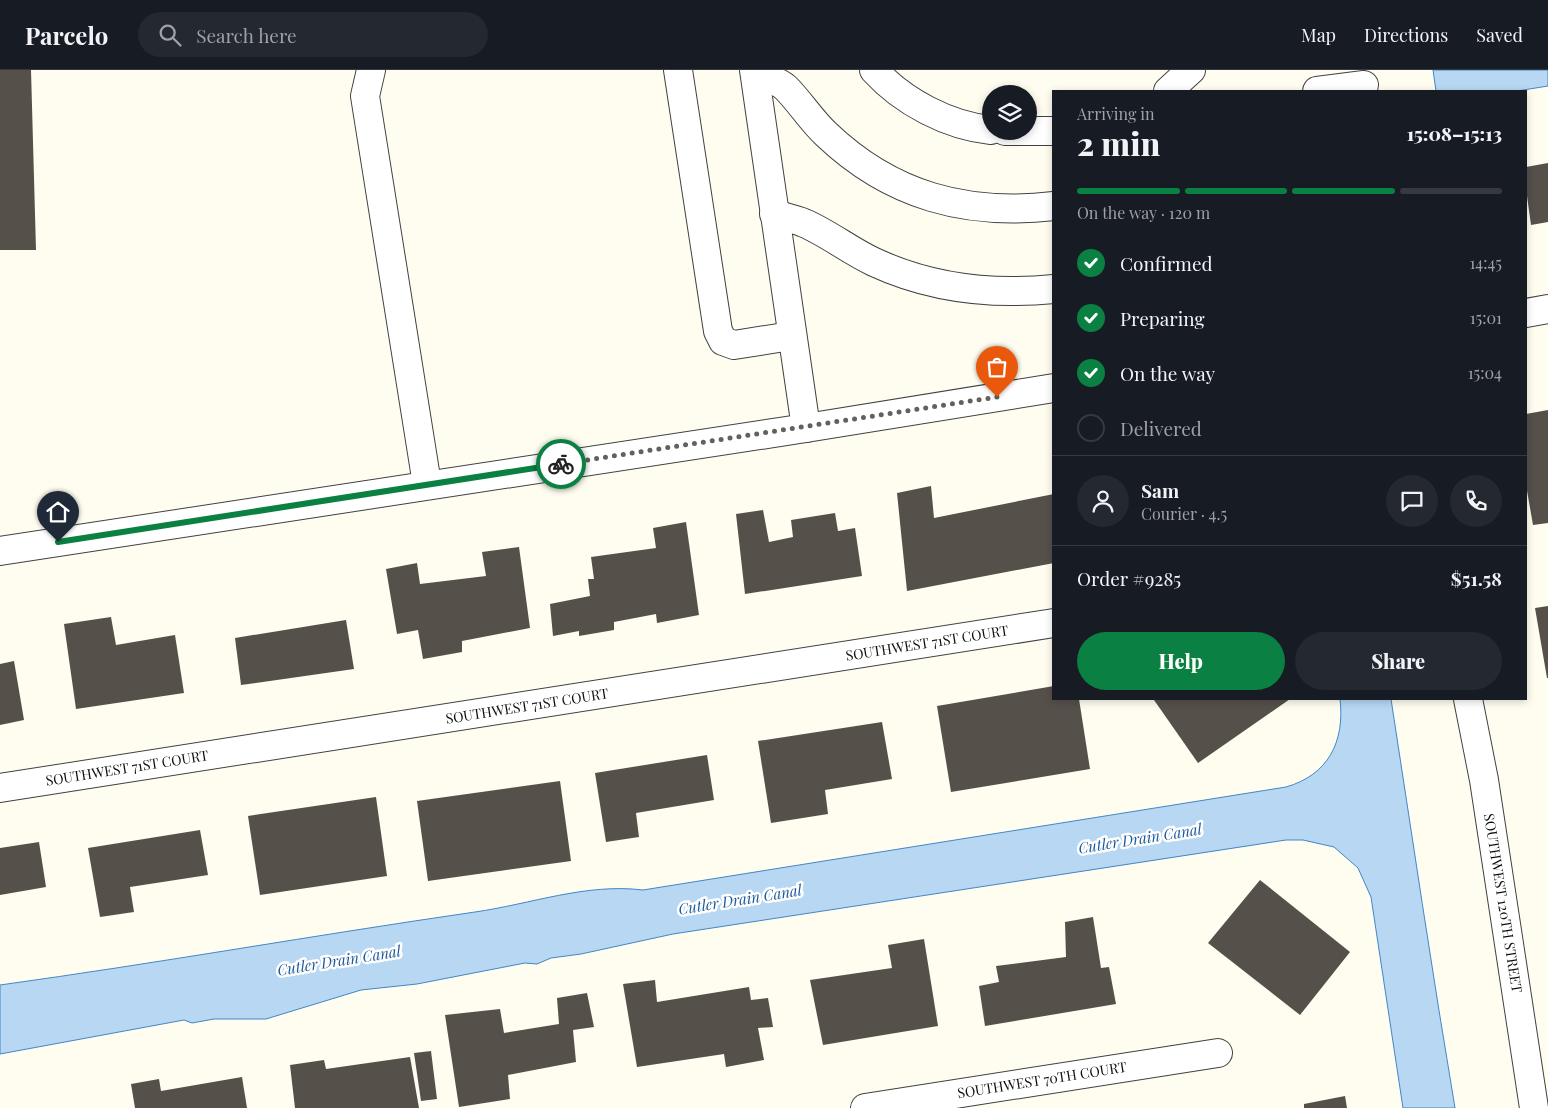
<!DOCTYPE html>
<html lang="en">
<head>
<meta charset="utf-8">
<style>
	:root { --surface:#171b24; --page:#242831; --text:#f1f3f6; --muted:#9ea1a6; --line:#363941; --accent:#0b8043 }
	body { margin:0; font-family:"Playfair Display",serif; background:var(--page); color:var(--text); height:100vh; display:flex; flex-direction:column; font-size:19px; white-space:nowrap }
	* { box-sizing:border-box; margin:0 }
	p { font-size:16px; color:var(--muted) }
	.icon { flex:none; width:28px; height:28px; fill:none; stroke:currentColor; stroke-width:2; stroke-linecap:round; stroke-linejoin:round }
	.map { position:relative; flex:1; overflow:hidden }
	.sheet { position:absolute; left:1052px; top:20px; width:475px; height:610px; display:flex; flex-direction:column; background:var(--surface); border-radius:0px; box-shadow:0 2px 8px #0003 }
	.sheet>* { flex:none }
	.tools { position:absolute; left:982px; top:15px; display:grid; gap:10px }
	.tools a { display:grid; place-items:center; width:55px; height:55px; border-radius:50%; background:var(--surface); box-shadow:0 2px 8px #0003; font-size:25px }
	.pin { position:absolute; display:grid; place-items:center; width:42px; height:42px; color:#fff; margin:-51px -21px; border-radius:50% 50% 50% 0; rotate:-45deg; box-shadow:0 0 5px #0007 }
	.pin .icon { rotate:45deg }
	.courier { position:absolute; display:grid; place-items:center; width:50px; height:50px; margin:-25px; border:4px solid #0b8043; border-radius:50%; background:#fff; color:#222; box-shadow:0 1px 6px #0007 }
	.headline em { font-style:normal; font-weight:800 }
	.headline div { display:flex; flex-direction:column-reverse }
	.headline { display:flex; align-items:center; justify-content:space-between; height:85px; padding:0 25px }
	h1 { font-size:32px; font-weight:800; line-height:38px }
	.bar { display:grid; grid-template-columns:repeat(4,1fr); gap:8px 5px; align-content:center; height:60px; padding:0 25px }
	.bar i { height:6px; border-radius:4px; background:var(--line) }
	.bar .selected { background:var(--accent) }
	.bar p { grid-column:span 4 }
	.line { display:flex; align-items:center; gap:12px; padding:0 25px; border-top:1px solid var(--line) }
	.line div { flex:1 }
	.round { display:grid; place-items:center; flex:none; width:52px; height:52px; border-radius:26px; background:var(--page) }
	ol { padding:0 25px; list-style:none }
	li { display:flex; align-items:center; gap:15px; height:55px }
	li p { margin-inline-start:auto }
	li .icon { padding:5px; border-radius:50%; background:var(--accent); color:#fff; stroke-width:4 }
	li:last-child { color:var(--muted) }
	li i { width:28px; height:28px; border:2px solid var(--line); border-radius:50% }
	.primary-button { display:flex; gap:10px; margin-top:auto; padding:10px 25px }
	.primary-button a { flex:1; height:58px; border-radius:30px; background:var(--accent); color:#fff; font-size:20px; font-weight:800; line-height:58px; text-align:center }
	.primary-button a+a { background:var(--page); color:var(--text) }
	header { display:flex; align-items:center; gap:30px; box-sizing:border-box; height:70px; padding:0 25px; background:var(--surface); border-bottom:1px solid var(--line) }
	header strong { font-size:24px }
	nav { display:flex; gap:28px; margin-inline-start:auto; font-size:18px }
	.search { width:350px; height:45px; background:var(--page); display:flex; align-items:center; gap:12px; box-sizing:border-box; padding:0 18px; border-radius:28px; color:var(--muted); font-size:19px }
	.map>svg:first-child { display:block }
	.water { fill:#b7d7f3; stroke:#4286c7 }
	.building { fill:#56504b }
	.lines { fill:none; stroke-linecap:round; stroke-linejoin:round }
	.minor-casing { stroke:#414141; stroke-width:30 }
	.minor { stroke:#fff; stroke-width:28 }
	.done { stroke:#62625d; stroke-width:5; stroke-dasharray:0 9 }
	.route { stroke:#0b8043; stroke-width:6 }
	.labels { text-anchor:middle; stroke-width:5; stroke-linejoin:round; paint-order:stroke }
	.street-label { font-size:14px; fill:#0e0e0e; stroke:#fff }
	.water-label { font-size:15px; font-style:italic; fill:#1d589a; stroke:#fff }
</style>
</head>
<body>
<header>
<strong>Parcelo</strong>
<div class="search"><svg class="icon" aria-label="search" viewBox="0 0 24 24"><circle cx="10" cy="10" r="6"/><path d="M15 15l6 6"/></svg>Search here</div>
<nav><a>Map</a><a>Directions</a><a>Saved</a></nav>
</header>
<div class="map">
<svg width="1548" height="1038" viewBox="0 0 1548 1038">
	<rect width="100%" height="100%" fill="#fefdf0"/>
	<g class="water">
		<polygon points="1433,0 1548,0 1548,16 1517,21 1436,21"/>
		<path d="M1340 629H1391C1412 765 1432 902 1455 1038H1403L1371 827 1358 798 1334 777 1303 770H1286L673 864 581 884 551 888 537 894 525 893 417 914 361 920 266 949H214L192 953 184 950 0 984V915C159 893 316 865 475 842 531 834 586 813 643 820L1286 717C1328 705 1345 672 1340 629Z"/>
	</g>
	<g class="building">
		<polygon points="0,0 31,0 36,180 0,180"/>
		<polygon points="1548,93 1548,152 1531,155 1526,119 1526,97"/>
		<polygon points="1548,340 1548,453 1533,455 1526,415 1526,344"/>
		<polygon points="931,416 934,448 1054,424 1054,493 907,521 897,423"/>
		<polygon points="763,440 769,472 793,467 791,450 835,443 838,461 855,458 862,506 745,524 736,444"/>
		<polygon points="686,452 699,545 657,553 656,544 614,552 614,560 579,566 579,561 553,566 550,534 590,526 588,509 594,509 591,487 656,478 653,458"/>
		<polygon points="519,477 530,558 462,571 462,582 423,589 418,560 397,564 386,499 417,493 420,514 486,506 482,482"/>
		<polygon points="1548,536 1548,608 1547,608 1535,538"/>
		<polygon points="111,547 116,575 175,565 184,623 76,639 64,554"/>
		<polygon points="346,550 354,599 241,615 235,568"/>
		<polygon points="14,591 24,650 0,655 0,594"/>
		<polygon points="1054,616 1054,629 1079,629 1090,699 951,722 937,636"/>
		<polygon points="1156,629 1290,629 1198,693 1154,630"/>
		<polygon points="882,652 892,709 825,720 828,744 771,753 758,671"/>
		<polygon points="707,685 714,730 636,743 639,767 606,772 595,703"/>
		<polygon points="560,711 571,791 428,811 417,731"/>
		<polygon points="376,727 387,806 260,825 248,746"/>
		<polygon points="200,760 208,805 130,817 134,842 100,847 88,778"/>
		<polygon points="39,772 46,817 0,825 0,778"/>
		<polygon points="1260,810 1350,882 1300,945 1208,873"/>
		<polygon points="1093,847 1101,898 1109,897 1116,934 985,956 979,916 999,912 996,896 1066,887 1065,852"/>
		<polygon points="924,869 938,956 823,975 810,910 892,898 888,875"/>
		<polygon points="655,910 657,932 749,917 751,930 768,928 773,957 758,958 764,990 726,997 724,984 637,997 623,914"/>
		<polygon points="587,923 594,957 573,960 576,992 508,1005 510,1029 459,1037 445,945 500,939 504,963 559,954 557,928"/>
		<polygon points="431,981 437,1029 421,1031 414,983"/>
		<polygon points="410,987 419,1038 295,1038 290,995 324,990 326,999"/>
		<polygon points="242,1007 247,1038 135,1038 131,1014 159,1009 161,1021"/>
		<polygon points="1345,1026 1347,1038 1304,1038 1304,1034"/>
	</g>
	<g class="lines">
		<g class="minor-casing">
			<g id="minor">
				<polyline points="371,0 365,26 427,414"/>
				<polyline points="678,0 718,261 723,271 734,275 791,266"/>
				<polyline points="754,0 806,358"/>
				<path d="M874 0C903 32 949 56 991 60"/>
				<path d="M755 3C764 7 779 11 786 18 800 32 811 50 826 64 891 126 966 146 1054 136"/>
				<polyline points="1168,21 1191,0"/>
				<polyline points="1317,21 1364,15"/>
				<polyline points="1005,61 1054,61"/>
				<path d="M774 144C784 147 795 149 804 153 828 163 850 181 874 192 930 218 993 225 1054 219"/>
				<polyline points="1526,243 1548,239"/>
				<polyline points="0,481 806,358 1054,318"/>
				<polyline points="1468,629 1484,710 1534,1038"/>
				<polyline points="0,718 1054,553"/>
				<polyline points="865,1038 1218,983"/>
			</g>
		</g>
		<use href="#minor" class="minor"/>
	</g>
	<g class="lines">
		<polyline class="done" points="561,394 997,327"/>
		<polyline class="route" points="58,472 561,394"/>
	</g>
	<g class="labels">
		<g class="street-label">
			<text transform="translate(927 573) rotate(-9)" y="5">SOUTHWEST 71ST COURT</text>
			<text transform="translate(527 636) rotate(-9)" y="5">SOUTHWEST 71ST COURT</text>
			<text transform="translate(127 698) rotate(-9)" y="5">SOUTHWEST 71ST COURT</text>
			<text transform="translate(1503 833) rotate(81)" y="5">SOUTHWEST 120TH STREET</text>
			<text transform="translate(1042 1010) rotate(-9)" y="5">SOUTHWEST 70TH COURT</text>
		</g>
		<g class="water-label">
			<text transform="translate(1140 769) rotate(-9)" y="5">Cutler Drain Canal</text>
			<text transform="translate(740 830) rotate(-9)" y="5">Cutler Drain Canal</text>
			<text transform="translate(339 891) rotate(-9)" y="5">Cutler Drain Canal</text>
		</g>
	</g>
</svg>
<div class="tools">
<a><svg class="icon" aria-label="layers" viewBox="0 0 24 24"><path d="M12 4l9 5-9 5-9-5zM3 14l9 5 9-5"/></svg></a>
</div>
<div class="pin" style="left:997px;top:327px;background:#ea580c"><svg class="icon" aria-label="bag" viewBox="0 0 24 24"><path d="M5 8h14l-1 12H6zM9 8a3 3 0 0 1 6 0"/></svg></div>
<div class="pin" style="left:58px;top:472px;background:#1f2937"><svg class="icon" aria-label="home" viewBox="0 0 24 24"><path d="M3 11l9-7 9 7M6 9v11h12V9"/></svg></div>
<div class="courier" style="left:561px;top:394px"><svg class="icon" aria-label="bike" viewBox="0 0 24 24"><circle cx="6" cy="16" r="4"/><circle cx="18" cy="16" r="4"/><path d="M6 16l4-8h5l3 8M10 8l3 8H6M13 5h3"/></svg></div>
<section class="sheet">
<div class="headline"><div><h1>2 min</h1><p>Arriving in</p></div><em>15:08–15:13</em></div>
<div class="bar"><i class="selected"></i><i class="selected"></i><i class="selected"></i><i></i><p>On the way · 120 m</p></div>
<ol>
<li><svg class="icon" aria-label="check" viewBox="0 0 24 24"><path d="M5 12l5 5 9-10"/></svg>Confirmed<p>14:45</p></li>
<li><svg class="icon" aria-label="check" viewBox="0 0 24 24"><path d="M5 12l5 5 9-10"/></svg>Preparing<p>15:01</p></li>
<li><svg class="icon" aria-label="check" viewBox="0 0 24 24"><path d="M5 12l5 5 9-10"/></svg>On the way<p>15:04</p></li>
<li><i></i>Delivered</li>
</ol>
<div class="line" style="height:90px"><a class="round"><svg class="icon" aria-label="person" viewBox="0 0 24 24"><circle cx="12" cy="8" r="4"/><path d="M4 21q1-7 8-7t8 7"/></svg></a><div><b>Sam</b><p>Courier · 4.5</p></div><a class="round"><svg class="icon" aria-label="chat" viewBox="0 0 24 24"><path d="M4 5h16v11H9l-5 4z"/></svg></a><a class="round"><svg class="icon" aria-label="phone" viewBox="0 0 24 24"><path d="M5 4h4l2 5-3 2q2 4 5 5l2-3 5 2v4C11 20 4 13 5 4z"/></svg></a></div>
<div class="line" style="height:65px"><div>Order #9285</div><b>$51.58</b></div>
<div class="primary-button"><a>Help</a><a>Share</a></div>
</section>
</div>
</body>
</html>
